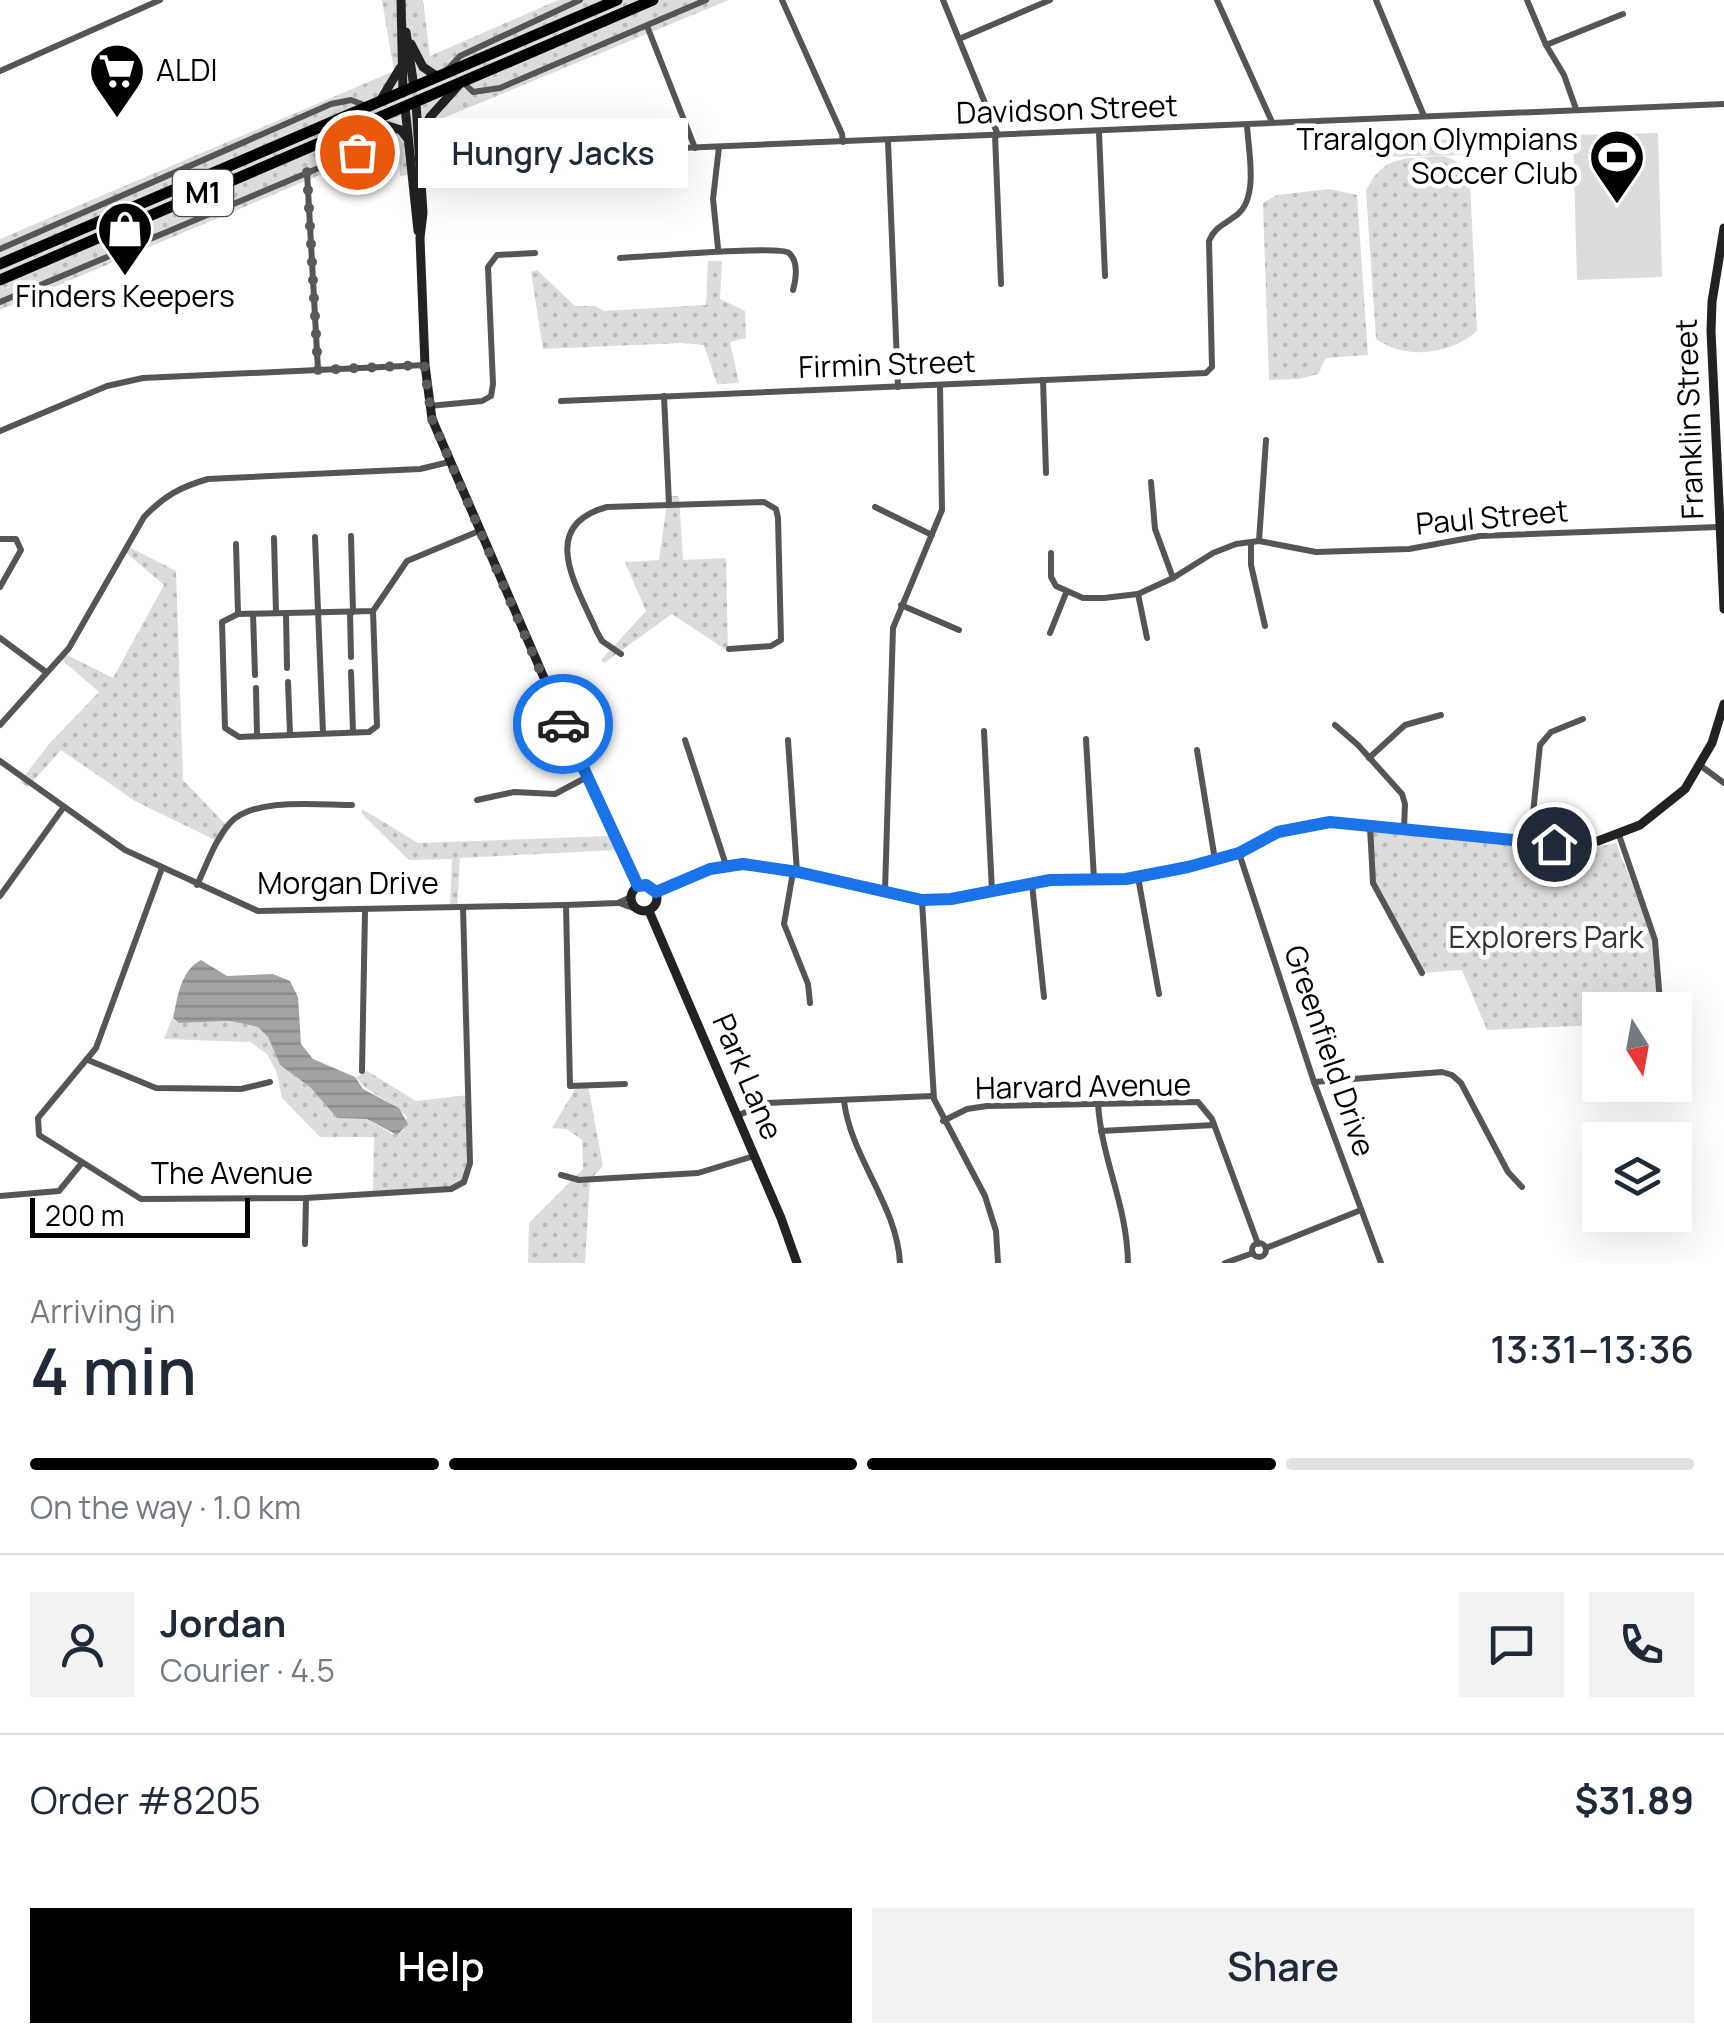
<!DOCTYPE html>
<html lang="en">
<head>
<meta charset="utf-8">
<style>
	:root { --surface:#fff; --page:#f2f2f3; --text:#1f2937; --muted:#747a83; --line:#e0e1e3; --accent:#000 }
	body { margin:0; font-family:Manrope,sans-serif; background:var(--page); color:var(--text); height:100vh; display:flex; flex-direction:column; font-size:38px; white-space:nowrap }
	* { box-sizing:border-box; margin:0 }
	p { font-size:32px; color:var(--muted) }
	.icon { flex:none; width:55px; height:55px; fill:none; stroke:currentColor; stroke-width:2; stroke-linecap:round; stroke-linejoin:round }
	.map { position:relative; height:1263px; overflow:hidden }
	.panel { display:flex; flex-direction:column; background:var(--surface); flex:1 }
	.panel>* { flex:none }
	.needle { width:65px; rotate:169deg }
	.controls { position:absolute; left:1582px; top:992px; display:grid; gap:20px }
	.controls a { display:grid; place-items:center; width:110px; height:110px; border-radius:0px; background:var(--surface); box-shadow:0 10px 40px #0002; font-size:50px }
	.scale { position:absolute; left:30px; bottom:25px; width:220px; box-sizing:border-box; padding-left:10px; border:5px solid #000; border-top:0; font-size:28px; line-height:35px; white-space:nowrap; color:#000; -webkit-text-stroke:8px #fff; paint-order:stroke }
	.pin { position:absolute; display:grid; place-items:center; width:85px; height:85px; color:#fff; margin:-42px; border:5px solid #fff; border-radius:50%; box-shadow:0 2px 10px #0007 }
	.courier { position:absolute; display:grid; place-items:center; width:100px; height:100px; margin:-50px; border:8px solid #1a73e8; border-radius:50%; background:#fff; color:#222; box-shadow:0 2px 12px #0007 }
	.bubble { position:absolute; height:70px; border-radius:0px; background:var(--surface); box-shadow:0 10px 40px #0002; font-size:32px; font-weight:600; line-height:70px; text-align:center }
	.head em { font-style:normal; font-weight:600 }
	.head div { display:flex; flex-direction:column-reverse }
	.head { display:flex; align-items:center; justify-content:space-between; height:170px; padding:0 30px }
	h1 { font-size:65px; font-weight:600; line-height:75px }
	.bar { display:grid; grid-template-columns:repeat(4,1fr); gap:15px 10px; align-content:center; height:120px; padding:0 30px }
	.bar i { height:12px; border-radius:8px; background:var(--line) }
	.bar .selected { background:var(--accent) }
	.bar p { grid-column:span 4 }
	.line { display:flex; align-items:center; gap:25px; padding:0 30px; border-top:2px solid var(--line) }
	.line div { flex:1 }
	.round { display:grid; place-items:center; flex:none; width:105px; height:105px; border-radius:0px; background:var(--page) }
	.primary-button { display:flex; gap:20px; margin-top:auto; padding:20px 30px }
	.primary-button a { flex:1; height:115px; border-radius:0px; background:var(--accent); color:#fff; font-size:40px; font-weight:600; line-height:115px; text-align:center }
	.primary-button a+a { background:var(--page); color:var(--text) }
	.map>svg:first-child { display:block }
	.grass { fill:url(#grass-dots) }
	.pitch { fill:#dcdcdc }
	.water { fill:url(#water-rules) }
	.lines { fill:none; stroke-linecap:round; stroke-linejoin:round }
	.street { stroke:#555; stroke-width:6 }
	.secondary { stroke:#222; stroke-width:9 }
	.highway { stroke:#000; stroke-width:11 }
	.done { stroke:#595959; stroke-width:10; stroke-dasharray:0 18 }
	.route { stroke:#1a73e8; stroke-width:12 }
	.labels { text-anchor:middle; stroke-width:9; stroke-linejoin:round; paint-order:stroke }
	.shield { fill:#fff; stroke:#4c4c4c; stroke-width:2.5 }
	.shield-label { font-size:28px; font-weight:bold; fill:#000 }
	.poi-label { font-size:30px; fill:#000; stroke:#fff; text-anchor:start }
	.street-label { font-size:30px; fill:#000; stroke:#fff }
	.park-label { font-size:30px; fill:#333; stroke:#fff }
</style>
</head>
<body>
<div class="map">
<svg width="1724" height="1263" viewBox="0 0 1724 1263">
	<defs>
		<pattern id="grass-dots" width="8" height="8" patternUnits="userSpaceOnUse" patternTransform="scale(2.5)"><rect width="8" height="8" fill="#dcdcdc"/><path d="M2 2h.1M6 6h.1" fill="none" stroke="#bbb" stroke-width="1.8" stroke-linecap="round"/></pattern>
		<pattern id="water-rules" width="6" height="5" patternUnits="userSpaceOnUse" patternTransform="scale(2.5)"><rect width="6" height="5" fill="#a3a3a3"/><path d="M0 2.5h6" fill="none" stroke="#8b8b8b"/></pattern>
	</defs>
	<rect width="100%" height="100%" fill="#fff"/>
	<g class="grass">
		<polygon points="382,0 423,0 430,56 558,0 729,0 441,119 430,172 400,176 398,142 0,310 0,239 394,71"/>
		<path d="M1444 156 1456 161 1470 182 1477 331C1450 355 1407 360 1376 339L1366 191C1383 153 1408 159 1444 156Z"/>
		<polygon points="1330,189 1357,195 1368,355 1326,358 1318,374 1299,379 1269,380 1263,203 1277,195"/>
		<polygon points="708,261 722,261 720,299 745,311 746,338 730,342 739,383 717,384 704,345 682,343 543,349 531,272 537,270 575,306 595,306 604,311 706,305"/>
		<polygon points="668,496 679,496 683,560 726,558 728,651 672,614 604,663 601,660 646,611 625,562 659,560"/>
		<polygon points="127,546 176,571 183,780 229,828 221,843 135,801 61,750 28,787 20,782 49,744 99,692 61,659 65,654 113,678 164,585 124,551"/>
		<polygon points="362,809 418,843 611,836 618,850 460,858 457,909 450,909 452,859 409,860 361,813"/>
		<polygon points="1366,830 1573,852 1616,843 1654,940 1659,1010 1600,1010 1600,1025 1487,1030 1462,970 1423,973 1373,883"/>
		<path d="M172 1018 179 1023 230 1021 258 1027 268 1037 280 1065 310 1087 337 1118 367 1119 392 1134 403 1131 407 1117C393 1100 369 1096 356 1077L367 1071 416 1101 468 1095 469 1163 464 1182 451 1189 373 1192 374 1137H320L282 1098 277 1073 267 1054 250 1042 164 1039Z"/>
		<polygon points="588,1085 603,1166 590,1180 585,1263 528,1263 529,1223 583,1169 582,1140 567,1129 552,1128 577,1086"/>
	</g>
	<g class="pitch">
		<polygon points="1658,133 1662,277 1577,280 1573,135"/>
		<polygon points="1465,139 1466,155 1371,157 1371,142"/>
	</g>
	<path class="water" d="M201 960 227 976 273 974 290 981 298 997 301 1044 313 1059 355 1077 363 1089 399 1108 408 1124 397 1135 367 1119 337 1118 310 1087 280 1065 268 1037 258 1027 230 1021 179 1023 173 1018C178 997 180 971 201 960Z"/>
	<g class="lines">
		<g class="street">
			<polyline points="782,0 842,134 843,142"/>
			<polyline points="943,0 998,135"/>
			<polyline points="1217,0 1272,122"/>
			<polyline points="1376,0 1424,116"/>
			<polyline points="1527,0 1546,45 1564,75 1576,109"/>
			<polyline points="647,26 695,148"/>
			<polyline points="959,39 1050,0"/>
			<polyline points="1546,45 1623,14"/>
			<polyline points="448,69 460,56 580,0"/>
			<polyline points="0,71 160,0"/>
			<polyline points="464,83 473,92 500,88 706,0"/>
			<polyline points="1099,132 1105,276"/>
			<polyline points="995,135 1001,284"/>
			<polyline points="888,141 898,387"/>
			<polyline points="417,159 1724,104"/>
			<polyline points="307,172 318,370"/>
			<polyline points="718,248 713,199 719,147"/>
			<polyline points="0,249 331,104 351,100 367,106"/>
			<path d="M620 258C644 257 779 245 789 253 799 262 796 279 793 290"/>
			<polyline points="0,302 357,152 366,124"/>
			<polyline points="1043,380 1046,473"/>
			<polyline points="664,396 669,504"/>
			<path d="M561 401 1206 373 1212 367 1209 241C1215 226 1226 224 1238 214 1259 196 1248 149 1247 125"/>
			<polyline points="429,406 482,401 491,396 493,384 488,267 497,255 535,253"/>
			<polyline points="0,431 107,386 143,378 425,365"/>
			<polyline points="1151,482 1155,529 1173,578"/>
			<polyline points="875,507 932,535"/>
			<polyline points="351,536 353,612"/>
			<polyline points="315,537 323,733"/>
			<polyline points="274,538 276,613"/>
			<polyline points="0,539 16,539 21,550 0,587"/>
			<polyline points="1259,541 1266,440"/>
			<polyline points="236,544 238,614 373,611 407,561 479,531"/>
			<polyline points="1251,544 1251,565 1265,626"/>
			<polyline points="1051,553 1051,577 1056,586 1083,598 1104,598 1138,594 1173,578 1213,553 1236,544 1259,541 1316,552 1409,549 1480,536 1718,527"/>
			<polyline points="1138,594 1147,638"/>
			<polyline points="901,605 959,630"/>
			<polyline points="350,612 351,657"/>
			<polyline points="238,614 222,622 225,728 239,737 369,732 377,726 373,611"/>
			<polyline points="253,614 255,675"/>
			<polyline points="286,614 287,668"/>
			<polyline points="1050,633 1066,593"/>
			<polyline points="0,638 46,672"/>
			<path d="M621 654 602 641 597 632C578 588 536 526 607 507L764 502 776 509 778 518 781 640 771 646 729 649"/>
			<polyline points="351,672 353,732"/>
			<polyline points="288,682 290,734"/>
			<polyline points="256,688 257,735"/>
			<path d="M0 725 69 648 144 517C164 496 180 487 208 479L420 469 449 462"/>
			<polyline points="1335,725 1358,745 1402,794 1405,804 1404,828"/>
			<polyline points="984,731 992,891"/>
			<polyline points="1086,739 1094,879"/>
			<polyline points="685,740 726,865"/>
			<polyline points="788,740 797,872"/>
			<polyline points="1197,750 1215,860"/>
			<polyline points="1369,758 1405,725 1441,715"/>
			<polyline points="0,761 125,850 258,911 566,905 618,903 631,897"/>
			<polyline points="1701,766 1724,783"/>
			<polyline points="477,800 514,792 555,794 587,777"/>
			<polyline points="1370,825 1373,883 1422,973"/>
			<polyline points="1619,835 1655,940 1660,1002"/>
			<polyline points="1530,843 1540,745 1551,732 1583,719"/>
			<polyline points="1239,853 1314,1082 1381,1263"/>
			<polyline points="162,868 96,1048 38,1118 39,1135 141,1199 306,1198 451,1189 464,1182 470,1163 463,907"/>
			<polyline points="793,872 784,924 808,984 810,1003"/>
			<polyline points="1138,877 1159,994"/>
			<polyline points="1032,884 1044,997"/>
			<path d="M197 885C207 864 215 840 230 823 253 797 319 805 352 805"/>
			<polyline points="885,891 893,628 942,510 940,386"/>
			<polyline points="0,896 63,808"/>
			<polyline points="922,901 934,1099 985,1196 996,1231 998,1263"/>
			<polyline points="619,903 636,909"/>
			<polyline points="566,905 570,1086 625,1084"/>
			<polyline points="88,1060 156,1088 241,1089 270,1082"/>
			<polyline points="362,1071 365,911"/>
			<polyline points="1314,1082 1442,1072 1452,1075 1461,1083 1508,1172 1522,1187"/>
			<path d="M844 1101C851 1158 897 1205 900 1263"/>
			<path d="M1098 1104C1102 1162 1127 1204 1128 1263"/>
			<polyline points="737,1116 766,1103 933,1096"/>
			<polyline points="943,1121 967,1109 987,1106 1198,1102 1212,1119 1258,1244"/>
			<polyline points="1101,1131 1214,1125"/>
			<polyline points="561,1175 579,1180 698,1173 754,1156"/>
			<polyline points="0,1196 59,1191 81,1164"/>
			<circle cx="1259" cy="1250" r="7"/>
			<polyline points="305,1244 306,1198"/>
			<polyline points="1266,1248 1361,1210"/>
			<polyline points="1225,1263 1253,1253"/>
		</g>
		<g class="secondary">
			<polyline points="401,0 403,93"/>
			<polyline points="406,32 414,88"/>
			<polyline points="411,44 423,67 438,77"/>
			<polyline points="380,101 400,68"/>
			<polyline points="416,103 423,213 420,238 425,365 432,419 587,777 638,886"/>
			<polyline points="405,107 418,231"/>
			<polyline points="372,121 401,130 408,139"/>
			<polyline points="421,135 430,117 458,86"/>
			<polyline points="1724,228 1712,302 1711,331 1724,609"/>
			<circle cx="644" cy="898" r="13"/>
			<polyline points="656,892 710,869 743,864 797,872 922,901 951,899 1050,880 1126,879 1188,867 1239,853 1278,832 1330,822 1530,843 1575,844 1598,841 1640,825 1685,789 1712,743 1724,704"/>
			<polyline points="649,911 781,1218 797,1263"/>
		</g>
		<g class="highway">
			<polyline points="0,264 617,0"/>
			<polyline points="0,280 653,0"/>
		</g>
	</g>
	<g class="lines">
		<polyline class="done" points="357,152 307,172 318,370 424,365 432,419 563,724"/>
		<polyline class="route" points="563,724 638,886 646,885 656,892 710,869 743,864 798,872 922,900 951,899 1050,880 1126,879 1188,867 1239,853 1278,832 1330,822 1554,844"/>
	</g>
	<defs>
		<g id="supermarket-pin" transform="scale(2.875)"><path d="M0 17L-7.5 6A9.5 9.5 0 1 1 7.5 6Z" fill="#000" stroke="#fff"/><path d="M-6-5.5h2.5l.6 2H6L4.5 2H-2.5L-4.4-4H-6ZM-1.5 3.2a1.3 1.3 0 1 0 .1 0ZM3 3.2a1.3 1.3 0 1 0 .1 0Z" fill="#fff"/></g>
		<g id="stadium-pin" transform="scale(2.875)"><path d="M0 17L-7.5 6A9.5 9.5 0 1 1 7.5 6Z" fill="#000" stroke="#fff"/><path d="M0-5a6.5 5 0 1 0 0 10a6.5 5 0 1 0 0-10ZM-3.5-1.8h7v3.6h-7Z" fill="#fff"/></g>
		<g id="shop-pin" transform="scale(2.875)"><path d="M0 17L-7.5 6A9.5 9.5 0 1 1 7.5 6Z" fill="#000" stroke="#fff"/><path d="M-5-2.5h2.3a2.7 3.5 0 0 1 5.4 0H5L5.5 6h-11ZM-1.5-2.5h3a1.5 2.3 0 0 0-3 0Z" fill="#fff"/></g>
	</defs>
	<g fill-rule="evenodd">
		<use href="#supermarket-pin" x="117" y="71"/>
		<use href="#stadium-pin" x="1617" y="157"/>
		<use href="#shop-pin" x="125" y="229"/>
	</g>
	<g class="labels">
		<rect class="shield" x="173" y="170" width="60" height="46" rx="8"/>
		<g class="shield-label">
			<text x="203" y="203">M1</text>
		</g>
		<g class="poi-label">
			<text x="156" y="81">ALDI</text>
			<text x="1578" y="150" text-anchor="end">Traralgon Olympians<tspan x="1578" dy="34">Soccer Club</tspan></text>
			<text x="125" y="307" text-anchor="middle">Finders Keepers</text>
		</g>
		<g class="street-label">
			<text transform="translate(1067 110) rotate(-2)" y="10">Davidson Street</text>
			<text transform="translate(887 365) rotate(-2)" y="10">Firmin Street</text>
			<text transform="translate(1690 419) rotate(-92)" y="10">Franklin Street</text>
			<text transform="translate(1492 518) rotate(-5)" y="10">Paul Street</text>
			<text x="348" y="894">Morgan Drive</text>
			<text transform="translate(1329 1051) rotate(71)" y="10">Greenfield Drive</text>
			<text transform="translate(747 1077) rotate(67)" y="10">Park Lane</text>
			<text transform="translate(1083 1087) rotate(-1)" y="10">Harvard Avenue</text>
			<text x="232" y="1184">The Avenue</text>
		</g>
		<g class="park-label">
			<text x="1546" y="948">Explorers Park</text>
		</g>
	</g>
</svg>
<div class="controls">
<a><svg class="needle" viewBox="-14 -14 28 28"><path d="M0-13l5 13h-10z" fill="#e53935"/><path d="M0 13l5-13h-10z" fill="#747a83"/></svg></a>
<a><svg class="icon" aria-label="layers" viewBox="0 0 24 24"><path d="M12 4l9 5-9 5-9-5zM3 14l9 5 9-5"/></svg></a>
</div>
<div class="scale">200 m</div>
<div class="pin" style="left:357px;top:152px;background:#ea580c"><svg class="icon" aria-label="bag" viewBox="0 0 24 24"><path d="M5 8h14l-1 12H6zM9 8a3 3 0 0 1 6 0"/></svg></div>
<div class="pin" style="left:1554px;top:844px;background:#1f2937"><svg class="icon" aria-label="home" viewBox="0 0 24 24"><path d="M3 11l9-7 9 7M6 9v11h12V9"/></svg></div>
<div class="courier" style="left:563px;top:724px"><svg class="icon" aria-label="car" viewBox="0 0 24 24"><path d="M5 17H2v-5l4-1 3-4h7l3 4 3 1v5h-3M9 17h6M6 11h13"/><circle cx="7" cy="17" r="2"/><circle cx="17" cy="17" r="2"/></svg></div>
<div class="bubble" style="left:418px;top:118px;width:270px">Hungry Jacks</div>
</div>
<section class="panel">
<div class="head"><div><h1>4 min</h1><p>Arriving in</p></div><em>13:31–13:36</em></div>
<div class="bar"><i class="selected"></i><i class="selected"></i><i class="selected"></i><i></i><p>On the way · 1.0 km</p></div>
<div class="line" style="height:180px"><a class="round"><svg class="icon" aria-label="person" viewBox="0 0 24 24"><circle cx="12" cy="8" r="4"/><path d="M4 21q1-7 8-7t8 7"/></svg></a><div><b>Jordan</b><p>Courier · 4.5</p></div><a class="round"><svg class="icon" aria-label="chat" viewBox="0 0 24 24"><path d="M4 5h16v11H9l-5 4z"/></svg></a><a class="round"><svg class="icon" aria-label="phone" viewBox="0 0 24 24"><path d="M5 4h4l2 5-3 2q2 4 5 5l2-3 5 2v4C11 20 4 13 5 4z"/></svg></a></div>
<div class="line" style="height:130px"><div>Order #8205</div><b>$31.89</b></div>
<div class="primary-button"><a>Help</a><a>Share</a></div>
</section>
</body>
</html>
